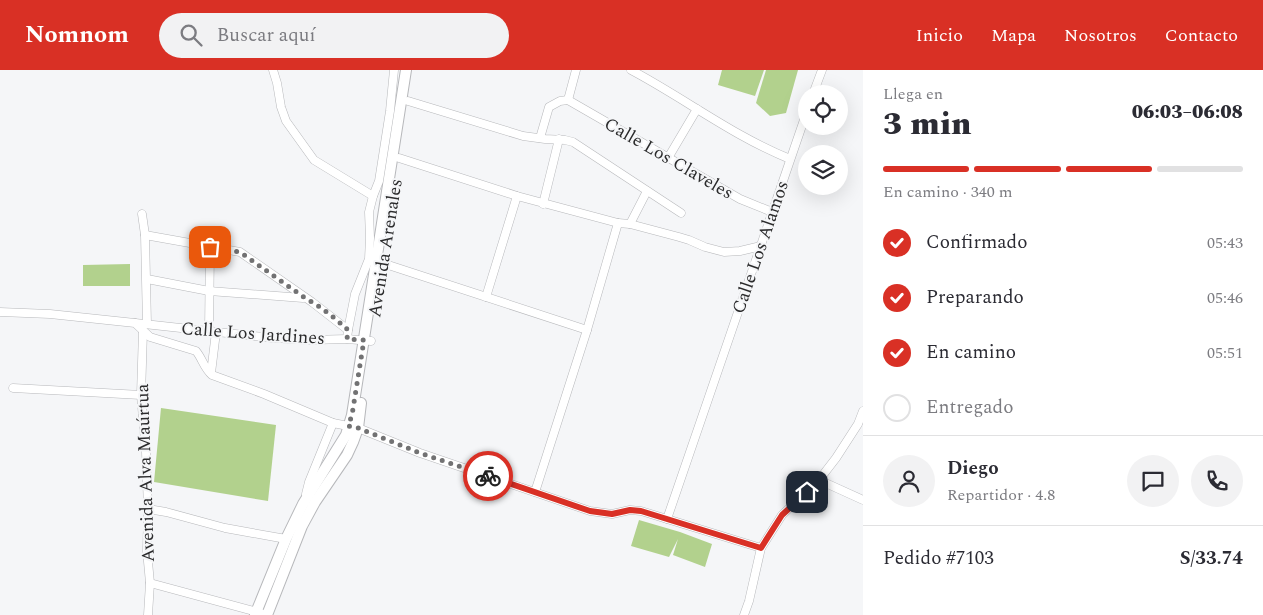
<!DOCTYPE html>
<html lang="es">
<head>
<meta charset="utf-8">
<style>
	:root { --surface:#fff; --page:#f2f2f3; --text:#2b2b33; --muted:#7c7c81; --line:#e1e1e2; --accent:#d93025 }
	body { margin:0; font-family:Spectral,serif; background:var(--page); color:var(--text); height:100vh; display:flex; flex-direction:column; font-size:19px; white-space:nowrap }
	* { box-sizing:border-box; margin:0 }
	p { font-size:16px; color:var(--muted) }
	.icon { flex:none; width:28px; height:28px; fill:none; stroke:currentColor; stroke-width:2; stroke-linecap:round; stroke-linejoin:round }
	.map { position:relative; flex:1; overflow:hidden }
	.sheet { display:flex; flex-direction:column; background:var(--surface); width:400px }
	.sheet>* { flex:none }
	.fabs { position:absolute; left:798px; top:15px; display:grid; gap:10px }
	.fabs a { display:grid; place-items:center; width:50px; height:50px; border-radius:50%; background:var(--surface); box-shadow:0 5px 20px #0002; font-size:25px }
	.pin { position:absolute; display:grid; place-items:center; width:42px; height:42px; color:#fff; margin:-21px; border-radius:10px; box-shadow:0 2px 8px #0006 }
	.courier { position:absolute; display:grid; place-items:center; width:50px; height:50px; margin:-25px; border:4px solid #d93025; border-radius:50%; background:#fff; color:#222; box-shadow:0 1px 6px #0007 }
	.head em { font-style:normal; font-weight:800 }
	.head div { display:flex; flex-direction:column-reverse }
	.head { display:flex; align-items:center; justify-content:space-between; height:85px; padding:0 20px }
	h1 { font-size:32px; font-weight:800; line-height:38px }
	.bar { display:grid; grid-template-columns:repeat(4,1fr); gap:8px 5px; align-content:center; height:60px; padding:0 20px }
	.bar i { height:6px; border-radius:4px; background:var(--line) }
	.bar .current { background:var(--accent) }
	.bar p { grid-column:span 4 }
	.line { display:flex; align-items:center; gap:12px; padding:0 20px; border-top:1px solid var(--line) }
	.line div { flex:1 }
	.round { display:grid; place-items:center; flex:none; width:52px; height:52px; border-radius:26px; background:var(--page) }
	ol { padding:0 20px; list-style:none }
	li { display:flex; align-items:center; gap:15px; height:55px }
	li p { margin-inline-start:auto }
	li .icon { padding:5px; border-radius:50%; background:var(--accent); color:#fff; stroke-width:4 }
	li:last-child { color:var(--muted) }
	li i { width:28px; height:28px; border:2px solid var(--line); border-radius:50% }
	header { display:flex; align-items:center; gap:30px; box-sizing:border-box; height:70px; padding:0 25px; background:var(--accent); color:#fff }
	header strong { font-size:24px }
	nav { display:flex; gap:28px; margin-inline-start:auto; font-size:18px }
	.search { width:350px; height:45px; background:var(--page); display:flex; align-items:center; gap:12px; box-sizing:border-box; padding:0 18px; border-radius:28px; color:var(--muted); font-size:19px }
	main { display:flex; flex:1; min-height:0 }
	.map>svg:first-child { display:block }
	.green { fill:#b2d18d }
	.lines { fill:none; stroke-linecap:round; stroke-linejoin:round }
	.minor-casing { stroke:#b7b8bb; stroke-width:9 }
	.major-casing { stroke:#b7b8bb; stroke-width:12 }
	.minor { stroke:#fff; stroke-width:8 }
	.major { stroke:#fff; stroke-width:10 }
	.done { stroke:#727273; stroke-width:5; stroke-dasharray:0 9 }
	.route { stroke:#d93025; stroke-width:6 }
	.labels { text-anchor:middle; stroke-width:4; stroke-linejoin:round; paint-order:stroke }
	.street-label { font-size:18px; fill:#2b2b2c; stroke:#f5f6f8 }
</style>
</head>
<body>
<header>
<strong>Nomnom</strong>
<div class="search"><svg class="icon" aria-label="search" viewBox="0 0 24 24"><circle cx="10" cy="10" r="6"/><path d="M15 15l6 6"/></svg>Buscar aquí</div>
<nav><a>Inicio</a><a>Mapa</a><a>Nosotros</a><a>Contacto</a></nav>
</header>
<main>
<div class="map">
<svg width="863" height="545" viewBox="0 0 863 545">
	<rect width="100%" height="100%" fill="#f5f6f8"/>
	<g class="green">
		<polygon points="722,0 764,0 755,26 718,15"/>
		<polygon points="766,0 798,0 786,43 770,46 756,33"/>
		<polygon points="130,194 130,216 83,216 83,195"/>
		<polygon points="161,338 276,355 268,431 154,412"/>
		<polygon points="639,450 680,462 712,474 705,497 673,485 678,469 669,487 631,476"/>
	</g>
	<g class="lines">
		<g class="minor-casing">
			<g id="minor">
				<polyline points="273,0 277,13 281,37 286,51 314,90 373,126"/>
				<path d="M631 0C684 28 733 66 790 89"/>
				<polyline points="813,24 822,0"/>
				<polyline points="568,30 740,129 772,142"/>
				<polyline points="568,30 576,0"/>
				<polyline points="408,31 523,66 545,69 565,70 573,72 681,143"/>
				<polyline points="540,68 549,37 560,31 568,30"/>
				<polyline points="399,88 517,126 618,153 630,154 679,167 689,170 705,177 724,182 740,181 761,176"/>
				<polyline points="668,88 697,39"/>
				<polyline points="543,134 559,69"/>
				<polyline points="142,144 145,165 147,254"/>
				<polyline points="630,154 647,121"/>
				<polyline points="145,165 240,182 312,232 348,260 347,269"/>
				<polyline points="376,191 587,260"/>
				<polyline points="147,209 209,221 303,228"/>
				<polyline points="486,227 517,126"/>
				<path d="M0 242 50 244 135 253 150 267 196 281C202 288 204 298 212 305L264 324 333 353 358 358 420 383 590 441 612 444 630 440 641 441 761 478"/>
				<polyline points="135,253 273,268 310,270 347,269 371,271"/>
				<polyline points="348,260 355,224 369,189 370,168 369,142 373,126 379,111 390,41 394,0"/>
				<polyline points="143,261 141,325 146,382 148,439 147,481 150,513 148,545"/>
				<polyline points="209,262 210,177"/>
				<polyline points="211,303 216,262"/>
				<polyline points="13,318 141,325"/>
				<polyline points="819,410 863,430"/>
				<polyline points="535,422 587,260 618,153"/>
				<polyline points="306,424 309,412 333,353"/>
				<polyline points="148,439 166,442 225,458 286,469"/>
				<polyline points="667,449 806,44"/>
				<polyline points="150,513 261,543"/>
				<polyline points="744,545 749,531 761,478 782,445 819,410 836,388 858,354 863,341"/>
			</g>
		</g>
		<g class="major-casing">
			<g id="major">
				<polyline points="255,545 286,469 303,434 346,365 352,345 406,0"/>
				<polyline points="267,545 302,456 315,432 347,385 353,372 358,358 361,333"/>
			</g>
		</g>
		<use href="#minor" class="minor"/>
		<use href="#major" class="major"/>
	</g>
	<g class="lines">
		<path class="done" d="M210 177 240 182 305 228C320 236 335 248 348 260L347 269 364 270 352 345 348 356 358 358 420 383 488 406"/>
		<polyline class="route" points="488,406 590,441 612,444 630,440 641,441 761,478 782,445 807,422"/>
	</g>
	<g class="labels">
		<g class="street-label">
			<text transform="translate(669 88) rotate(30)" y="6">Calle Los Claveles</text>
			<text transform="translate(760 177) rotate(-71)" y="6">Calle Los Alamos</text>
			<text transform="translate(385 178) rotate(-81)" y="6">Avenida Arenales</text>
			<text transform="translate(253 263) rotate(4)" y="6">Calle Los Jardines</text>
			<text transform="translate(145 403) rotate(-92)" y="6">Avenida Alva Maúrtua</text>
		</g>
	</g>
</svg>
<div class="fabs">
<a><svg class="icon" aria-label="locate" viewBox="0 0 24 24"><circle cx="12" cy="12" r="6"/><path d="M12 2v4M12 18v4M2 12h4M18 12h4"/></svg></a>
<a><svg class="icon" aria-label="layers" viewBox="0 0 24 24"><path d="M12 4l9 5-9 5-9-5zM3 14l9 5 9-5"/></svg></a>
</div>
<div class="pin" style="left:210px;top:177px;background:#ea580c"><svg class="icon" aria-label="bag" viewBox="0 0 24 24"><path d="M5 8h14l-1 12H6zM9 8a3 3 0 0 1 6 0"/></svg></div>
<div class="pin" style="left:807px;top:422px;background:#1f2937"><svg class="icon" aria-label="home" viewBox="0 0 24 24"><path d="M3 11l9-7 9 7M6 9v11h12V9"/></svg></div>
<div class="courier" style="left:488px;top:406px"><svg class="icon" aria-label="bike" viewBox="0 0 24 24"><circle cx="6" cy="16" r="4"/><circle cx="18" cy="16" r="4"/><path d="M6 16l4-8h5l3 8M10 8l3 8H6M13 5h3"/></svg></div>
</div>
<section class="sheet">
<div class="head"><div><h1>3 min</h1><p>Llega en</p></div><em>06:03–06:08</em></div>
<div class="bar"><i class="current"></i><i class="current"></i><i class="current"></i><i></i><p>En camino · 340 m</p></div>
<ol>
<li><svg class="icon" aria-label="check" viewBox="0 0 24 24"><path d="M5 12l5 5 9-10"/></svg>Confirmado<p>05:43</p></li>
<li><svg class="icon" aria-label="check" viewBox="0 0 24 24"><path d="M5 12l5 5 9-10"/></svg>Preparando<p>05:46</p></li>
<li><svg class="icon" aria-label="check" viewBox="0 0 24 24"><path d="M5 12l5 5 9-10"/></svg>En camino<p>05:51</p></li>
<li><i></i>Entregado</li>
</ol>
<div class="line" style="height:90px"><a class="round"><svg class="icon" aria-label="person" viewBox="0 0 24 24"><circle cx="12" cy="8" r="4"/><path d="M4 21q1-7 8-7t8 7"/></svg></a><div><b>Diego</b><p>Repartidor · 4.8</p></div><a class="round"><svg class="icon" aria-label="chat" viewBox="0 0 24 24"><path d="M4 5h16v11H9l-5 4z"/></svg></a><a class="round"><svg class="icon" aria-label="phone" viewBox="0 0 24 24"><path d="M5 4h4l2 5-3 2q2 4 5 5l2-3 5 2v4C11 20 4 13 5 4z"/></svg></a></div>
<div class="line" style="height:65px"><div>Pedido #7103</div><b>S/33.74</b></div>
</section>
</main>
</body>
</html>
